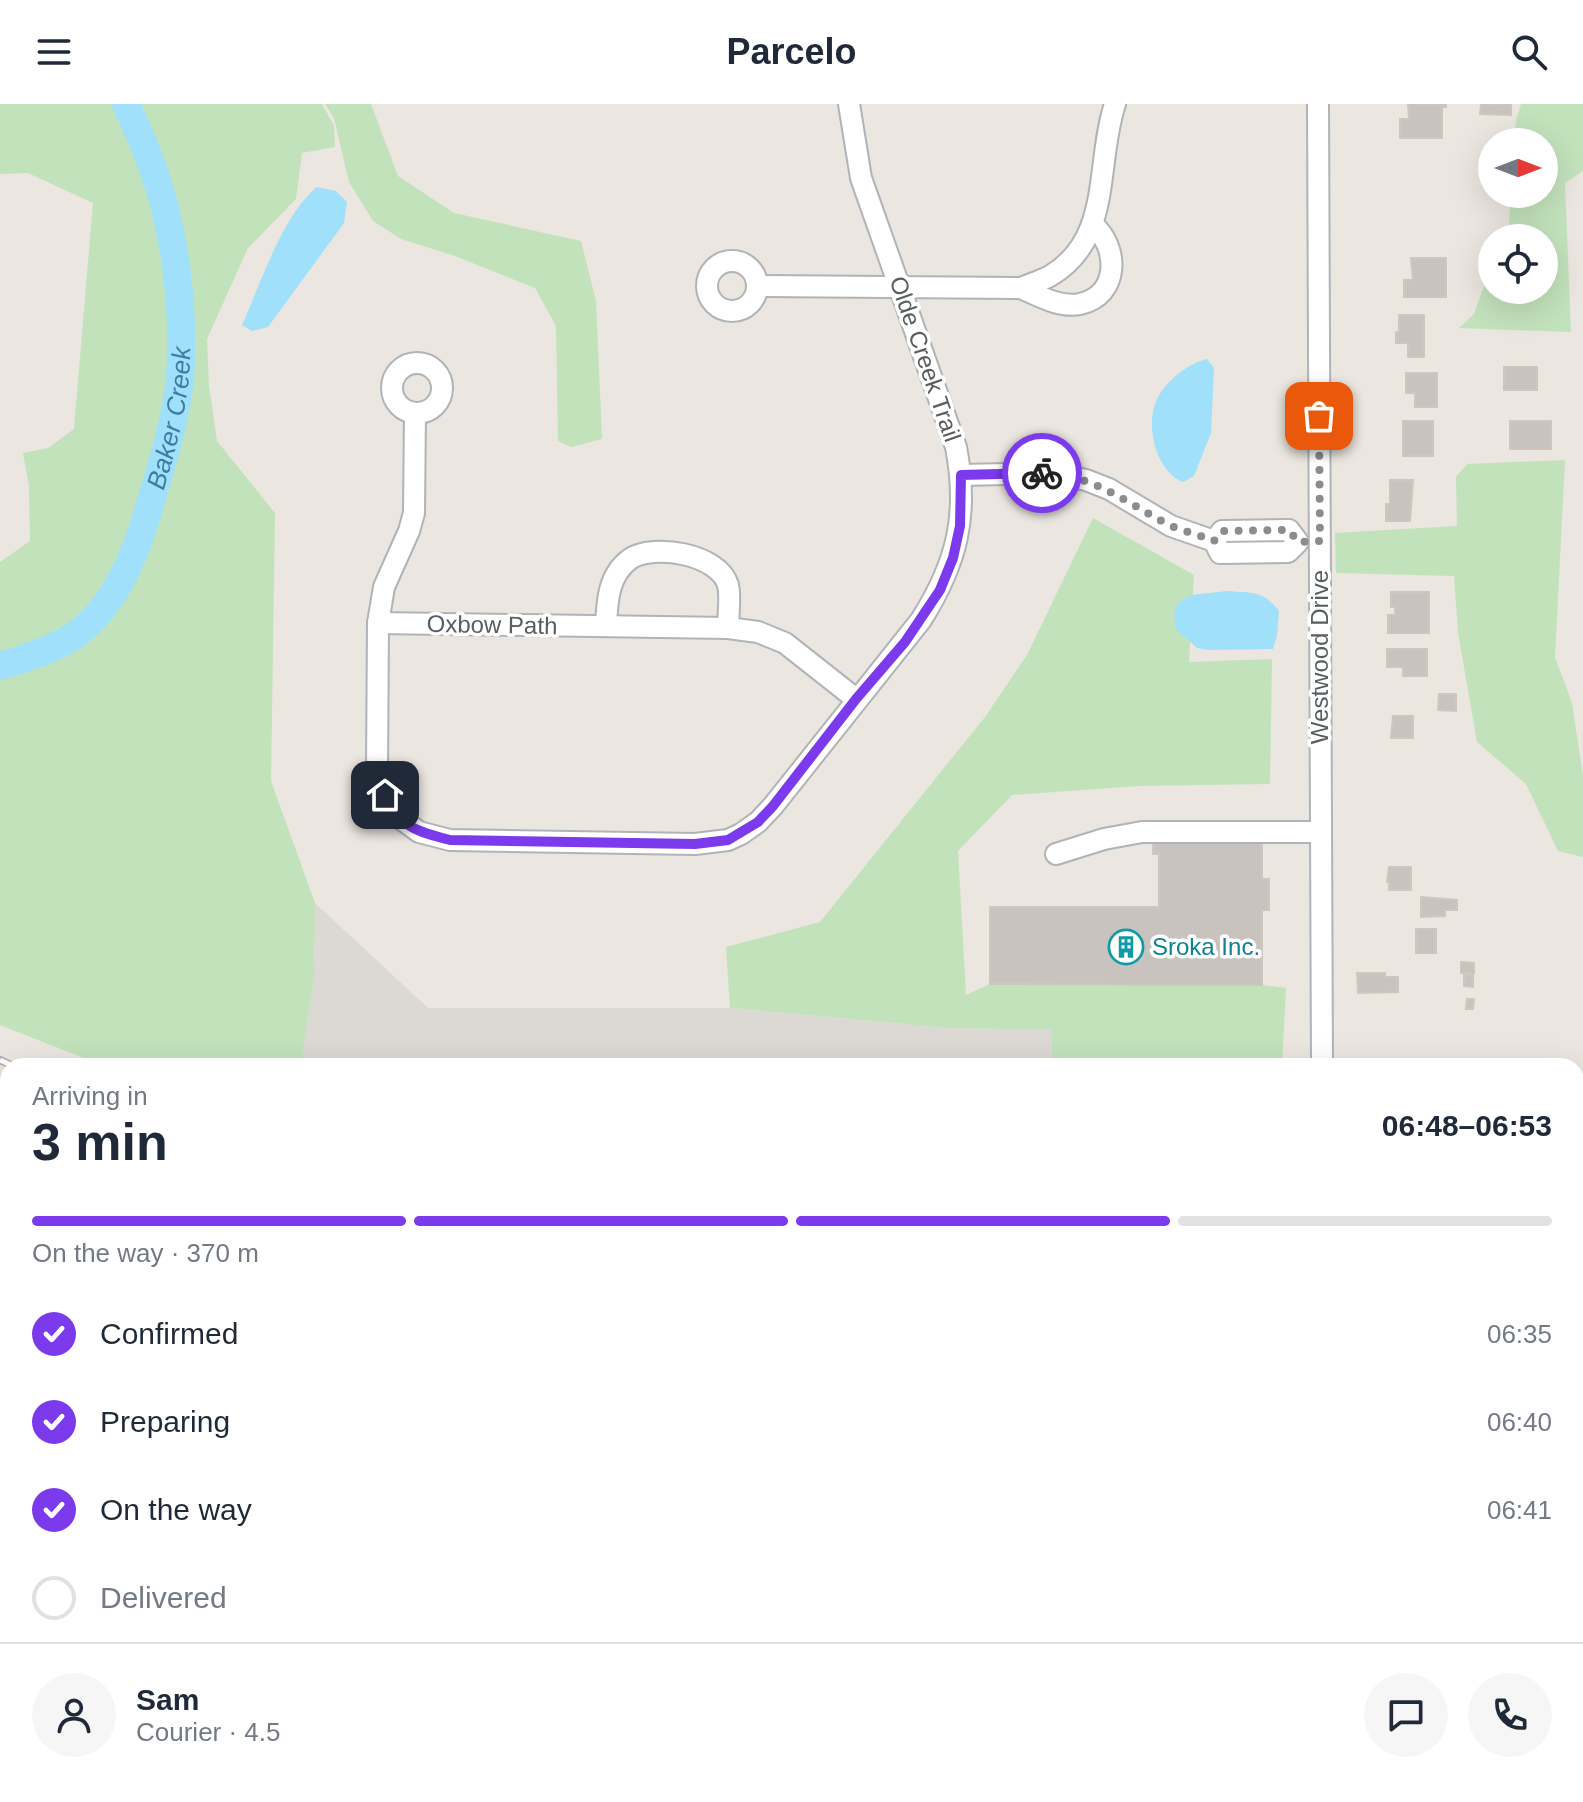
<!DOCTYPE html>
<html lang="en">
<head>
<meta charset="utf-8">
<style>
	:root { --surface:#fff; --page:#f6f6f7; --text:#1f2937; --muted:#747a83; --line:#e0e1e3; --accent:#7c3aed }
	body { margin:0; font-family:Arial,sans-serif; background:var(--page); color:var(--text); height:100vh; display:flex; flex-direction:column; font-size:30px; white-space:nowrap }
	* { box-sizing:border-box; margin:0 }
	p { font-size:26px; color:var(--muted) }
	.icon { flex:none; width:44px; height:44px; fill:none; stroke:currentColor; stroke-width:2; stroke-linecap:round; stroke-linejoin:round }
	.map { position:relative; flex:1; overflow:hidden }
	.side { position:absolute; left:0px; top:954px; width:1584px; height:744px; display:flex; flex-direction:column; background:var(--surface); border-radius:24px 24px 0 0; box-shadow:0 8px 32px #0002 }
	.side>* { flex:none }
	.needle { width:52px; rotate:90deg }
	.fabs { position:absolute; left:1478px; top:24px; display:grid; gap:16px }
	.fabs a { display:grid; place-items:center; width:80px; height:80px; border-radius:50%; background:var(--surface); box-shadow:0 8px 32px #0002; font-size:40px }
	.pin { position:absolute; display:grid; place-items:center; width:68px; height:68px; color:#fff; margin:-34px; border-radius:16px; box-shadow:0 4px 12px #0006 }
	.courier { position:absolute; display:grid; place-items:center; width:80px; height:80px; margin:-40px; border:6px solid #7c3aed; border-radius:50%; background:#fff; color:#222; box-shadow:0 2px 10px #0007 }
	.head em { font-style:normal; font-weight:700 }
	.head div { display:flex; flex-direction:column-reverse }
	.head { display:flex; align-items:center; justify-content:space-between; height:136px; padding:0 32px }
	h1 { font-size:52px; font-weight:700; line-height:60px }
	.bar { display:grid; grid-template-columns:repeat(4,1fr); gap:12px 8px; align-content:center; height:96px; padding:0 32px }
	.bar i { height:10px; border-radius:6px; background:var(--line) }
	.bar .active { background:var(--accent) }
	.bar p { grid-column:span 4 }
	.line { display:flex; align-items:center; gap:20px; padding:0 32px; border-top:2px solid var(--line) }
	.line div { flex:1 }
	.round { display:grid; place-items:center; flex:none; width:84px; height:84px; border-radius:42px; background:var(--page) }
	ol { padding:0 32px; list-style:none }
	li { display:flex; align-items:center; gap:24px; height:88px }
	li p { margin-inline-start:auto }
	li .icon { padding:8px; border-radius:50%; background:var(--accent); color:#fff; stroke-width:4 }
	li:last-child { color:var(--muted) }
	li i { width:44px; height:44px; border:4px solid var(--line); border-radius:50% }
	header { display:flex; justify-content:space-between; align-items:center; height:104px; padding:0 32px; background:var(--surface); font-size:36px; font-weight:700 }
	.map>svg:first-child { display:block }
	.commercial { fill:#fbecd3 }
	.industrial { fill:#dcd8d4 }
	.green { fill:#c2e2bc }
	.water { fill:#a0e0fa }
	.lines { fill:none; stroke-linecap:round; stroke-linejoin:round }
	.river { stroke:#a0e0fa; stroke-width:28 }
	.building { fill:#c8c3be; stroke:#cfc7be; stroke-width:2 }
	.minor-casing { stroke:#b0b3b7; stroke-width:24 }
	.major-casing { stroke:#e9ac5a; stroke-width:28 }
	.minor { stroke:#fff; stroke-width:20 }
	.major { stroke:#fae0a5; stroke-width:24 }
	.rail-casing { stroke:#aeafb0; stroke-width:8 }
	.rail { stroke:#fff; stroke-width:5; stroke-dasharray:15; stroke-linecap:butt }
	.done { stroke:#8b8d8c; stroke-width:8; stroke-dasharray:0 14.4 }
	.route { stroke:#7c3aed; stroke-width:10 }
	.labels { text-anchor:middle; stroke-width:7; stroke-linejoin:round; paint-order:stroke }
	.street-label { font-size:24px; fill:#585d60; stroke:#fff }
	.culture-label { font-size:24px; fill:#0d838f; stroke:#fff; text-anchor:start }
	.water-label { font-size:26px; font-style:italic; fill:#3d7da2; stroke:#fff }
</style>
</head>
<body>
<header><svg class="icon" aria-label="menu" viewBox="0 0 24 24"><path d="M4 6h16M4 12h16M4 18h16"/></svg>Parcelo<svg class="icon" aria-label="search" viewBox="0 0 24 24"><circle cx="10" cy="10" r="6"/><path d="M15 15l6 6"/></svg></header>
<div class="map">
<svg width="1583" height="1698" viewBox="0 0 1583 1698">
	<rect width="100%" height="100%" fill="#ebe6df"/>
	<rect class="commercial" x="1576" y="1180" width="7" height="201"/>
	<g class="industrial">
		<polygon points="315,799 428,904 730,904 948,924 1051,926 1052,962 301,962 314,874"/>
		<polygon points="0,985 8,988 8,1412 0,1412"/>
		<polygon points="1576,1440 1583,1440 1583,1615 1576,1612"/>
		<rect x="864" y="1690" width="445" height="8"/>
	</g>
	<g class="green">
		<polygon points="0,0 322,0 334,22 335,43 302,49 296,95 248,144 207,235 209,282 217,337 275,409 271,677 315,799 314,874 301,962 104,962 0,921 0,458 30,437 29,383 23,349 48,344 74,325 93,99 28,69 0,70"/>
		<polygon points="325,0 371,0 398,72 454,109 581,137 596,197 602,335 571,343 558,337 556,222 535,184 455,152 401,135 373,117 349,78 334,14"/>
		<polygon points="1521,0 1583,0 1583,67 1565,79 1571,228 1459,224 1474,210 1486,176 1492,172 1492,186 1544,186 1544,134 1508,134 1511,90 1544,90 1544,38 1514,38 1516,16"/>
		<polygon points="1565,356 1555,553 1572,599 1583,672 1583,753 1558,747 1526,680 1477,638 1458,529 1454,472 1336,469 1335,429 1457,422 1456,373 1467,360"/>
		<polygon points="1093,414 1194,471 1189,558 1272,555 1270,680 1139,682 1012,691 958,747 966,891 990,880 1262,881 1286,884 1282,962 1052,962 1051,926 948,924 730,904 726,843 820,818 985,613 1027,551"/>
		<polygon points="1576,1662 1583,1665 1583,1698 1345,1698 1345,1690 1576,1690"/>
	</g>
	<g class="water">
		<path d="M317 83 336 87 347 98 344 119 268 223 252 227 242 221C260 181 283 110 317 83Z"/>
		<path d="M1207 255 1214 264 1211 329 1194 372 1183 378C1157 368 1146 325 1155 300 1162 280 1187 259 1207 255Z"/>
		<path d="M1227 487C1251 489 1263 486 1279 507L1277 531 1273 545 1208 546 1197 544 1176 525 1174 510 1178 499 1191 491Z"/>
	</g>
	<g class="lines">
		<path class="river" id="s1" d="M0 562C24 555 58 544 78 529 118 498 138 444 151 397 163 357 176 315 180 273 185 207 175 124 152 62 145 41 135 21 126 0"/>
	</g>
	<g class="building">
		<polygon points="1408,0 1446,0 1446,3 1442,3 1442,34 1400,34 1400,15 1409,15"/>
		<polygon points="1481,0 1511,0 1511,11 1480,10"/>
		<polygon points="1411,154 1446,154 1446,193 1404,193 1404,176 1413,176"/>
		<polygon points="1399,211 1424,211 1424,253 1408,253 1408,239 1396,239 1396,228 1399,228"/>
		<rect x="1504" y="263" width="33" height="23"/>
		<polygon points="1406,269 1437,269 1437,303 1415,303 1415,289 1406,289"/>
		<rect x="1403" y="317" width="30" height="35"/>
		<rect x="1510" y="317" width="41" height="28"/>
		<polygon points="1390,376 1413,376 1410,417 1386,417 1386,400 1390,400"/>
		<polygon points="1391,488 1429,488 1429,529 1388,529 1388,511 1395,511 1395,503 1391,503"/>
		<polygon points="1387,545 1427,545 1427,572 1403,572 1403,563 1387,563"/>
		<polygon points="1439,590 1456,590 1456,607 1438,606"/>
		<polygon points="1393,612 1413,612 1413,634 1391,634"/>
		<polygon points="1153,737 1262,738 1262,775 1269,775 1269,806 1262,806 1262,881 990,880 990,803 1159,803 1159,750 1153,750"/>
		<polygon points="1389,763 1411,763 1411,786 1389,786 1389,778 1387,778"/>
		<polygon points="1421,793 1457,796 1457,806 1445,806 1445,812 1421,813"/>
		<rect x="1416" y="825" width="20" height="24"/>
		<polygon points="1461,858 1474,859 1474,869 1461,869"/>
		<polygon points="1357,869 1385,869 1385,873 1398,873 1398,888 1358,889"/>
		<polygon points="1464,871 1473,871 1473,883 1464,882"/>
		<polygon points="1467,895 1474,895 1473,905 1466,905"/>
		<rect x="875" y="1690" width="22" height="8"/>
		<polygon points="920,1690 950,1690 949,1698 920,1698"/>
		<rect x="967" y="1690" width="29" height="8"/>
		<rect x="1075" y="1690" width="57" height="5"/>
		<polygon points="1176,1690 1249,1690 1249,1694 1215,1694 1215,1698 1201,1698 1201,1694 1176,1694"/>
	</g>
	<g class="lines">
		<g class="minor-casing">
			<g id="minor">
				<polyline points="1318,0 1322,962"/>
				<circle cx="732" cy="182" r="25"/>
				<path d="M757 182 1021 184C1030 180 1041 177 1050 172 1113 135 1095 60 1115 0"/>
				<path d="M1021 184C1039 192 1060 204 1080 200 1120 191 1119 143 1093 121"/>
				<circle cx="417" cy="284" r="25"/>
				<path d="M415 309 414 409 409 427 384 483 378 519 377 669 393 709 419 728 450 736 695 740 728 736 741 730 758 718 773 702 921 516C957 459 969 411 956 343L861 74 849 0"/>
				<polyline points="961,371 1054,369 1086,376 1109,385 1171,422 1214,437 1220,449 1288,448 1298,438 1289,426 1222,427 1214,437"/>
				<polyline points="378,519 728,524 758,528 785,539 856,595"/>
				<path d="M606 522C607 498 608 471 630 455 653 439 719 450 728 481 731 493 728 511 728 524"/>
				<polyline points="1056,750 1104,735 1142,728 1321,728"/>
				<polyline points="1576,1187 1583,1187"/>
				<polyline points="0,1341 8,1341"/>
				<polyline points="1576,1412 1583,1393"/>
				<polyline points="1320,1690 1320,1698"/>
			</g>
		</g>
		<g class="major-casing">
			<g id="major">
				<polyline points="0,1424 8,1424"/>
				<polyline points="1576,1429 1583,1429"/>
			</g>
		</g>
		<use href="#minor" class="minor"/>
		<use href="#major" class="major"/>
		<g class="rail-casing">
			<g id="rail">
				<polyline points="0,956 13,962"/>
				<polyline points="1576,1629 1583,1632"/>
			</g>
		</g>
		<use href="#rail" class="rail"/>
	</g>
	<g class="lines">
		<path class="done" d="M1042 369C1091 370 1126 398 1167 420 1182 427 1199 431 1214 437L1222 427 1289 426 1298 438 1320 437 1319 312"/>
		<path class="route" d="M385 691C399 723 418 728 450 736L695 740 728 736 758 718 773 702 856 595 905 538 940 486 953 454 960 422 961 371 1042 369"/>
	</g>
	<defs>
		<g id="building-ring" transform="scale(1.8)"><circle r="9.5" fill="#fff" stroke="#0f9aa8" stroke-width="1.5"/><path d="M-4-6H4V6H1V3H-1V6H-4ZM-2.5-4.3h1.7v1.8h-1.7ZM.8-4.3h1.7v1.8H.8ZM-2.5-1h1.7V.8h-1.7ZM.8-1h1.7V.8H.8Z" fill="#0f9aa8"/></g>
	</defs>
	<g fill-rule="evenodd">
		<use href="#building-ring" x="1126" y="843"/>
	</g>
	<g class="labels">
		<g class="street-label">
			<text transform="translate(925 255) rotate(71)" y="8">Olde Creek Trail</text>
			<text transform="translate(492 521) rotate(1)" y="8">Oxbow Path</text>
			<text transform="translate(1320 553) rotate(-90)" y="8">Westwood Drive</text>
		</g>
		<g class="culture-label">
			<text x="1152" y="851">Sroka Inc.</text>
		</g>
		<g class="water-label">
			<text dy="9" stroke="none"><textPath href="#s1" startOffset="324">Baker Creek</textPath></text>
		</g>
	</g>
</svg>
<div class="fabs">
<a><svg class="needle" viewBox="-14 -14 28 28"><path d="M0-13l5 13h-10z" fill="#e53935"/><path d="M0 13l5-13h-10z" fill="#747a83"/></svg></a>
<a><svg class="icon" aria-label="locate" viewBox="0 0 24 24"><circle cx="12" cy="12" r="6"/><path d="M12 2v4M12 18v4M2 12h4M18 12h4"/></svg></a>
</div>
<div class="pin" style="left:1319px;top:312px;background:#ea580c"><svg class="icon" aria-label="bag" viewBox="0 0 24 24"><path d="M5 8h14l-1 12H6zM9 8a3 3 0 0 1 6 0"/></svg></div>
<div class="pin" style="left:385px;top:691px;background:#1f2937"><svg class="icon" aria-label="home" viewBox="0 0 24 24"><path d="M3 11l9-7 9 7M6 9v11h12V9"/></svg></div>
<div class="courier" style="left:1042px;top:369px"><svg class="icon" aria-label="bike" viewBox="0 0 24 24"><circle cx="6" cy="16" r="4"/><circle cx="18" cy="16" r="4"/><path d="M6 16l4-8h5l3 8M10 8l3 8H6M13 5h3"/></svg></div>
<section class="side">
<div class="head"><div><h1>3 min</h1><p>Arriving in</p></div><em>06:48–06:53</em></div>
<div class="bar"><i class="active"></i><i class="active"></i><i class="active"></i><i></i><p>On the way · 370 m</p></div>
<ol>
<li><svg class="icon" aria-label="check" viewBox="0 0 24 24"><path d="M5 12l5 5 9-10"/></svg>Confirmed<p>06:35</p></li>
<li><svg class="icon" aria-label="check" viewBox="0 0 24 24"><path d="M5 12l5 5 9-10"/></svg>Preparing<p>06:40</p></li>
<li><svg class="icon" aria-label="check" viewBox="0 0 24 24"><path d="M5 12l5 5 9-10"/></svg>On the way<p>06:41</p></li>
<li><i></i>Delivered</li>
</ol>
<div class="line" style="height:144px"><a class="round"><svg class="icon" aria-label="person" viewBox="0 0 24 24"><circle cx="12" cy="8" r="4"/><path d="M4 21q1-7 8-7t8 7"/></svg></a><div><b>Sam</b><p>Courier · 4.5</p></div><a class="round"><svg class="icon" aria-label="chat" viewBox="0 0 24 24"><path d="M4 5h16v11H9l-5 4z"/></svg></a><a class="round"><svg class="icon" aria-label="phone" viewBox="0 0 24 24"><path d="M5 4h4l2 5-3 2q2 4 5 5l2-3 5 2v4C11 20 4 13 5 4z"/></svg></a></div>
</section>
</div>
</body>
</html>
